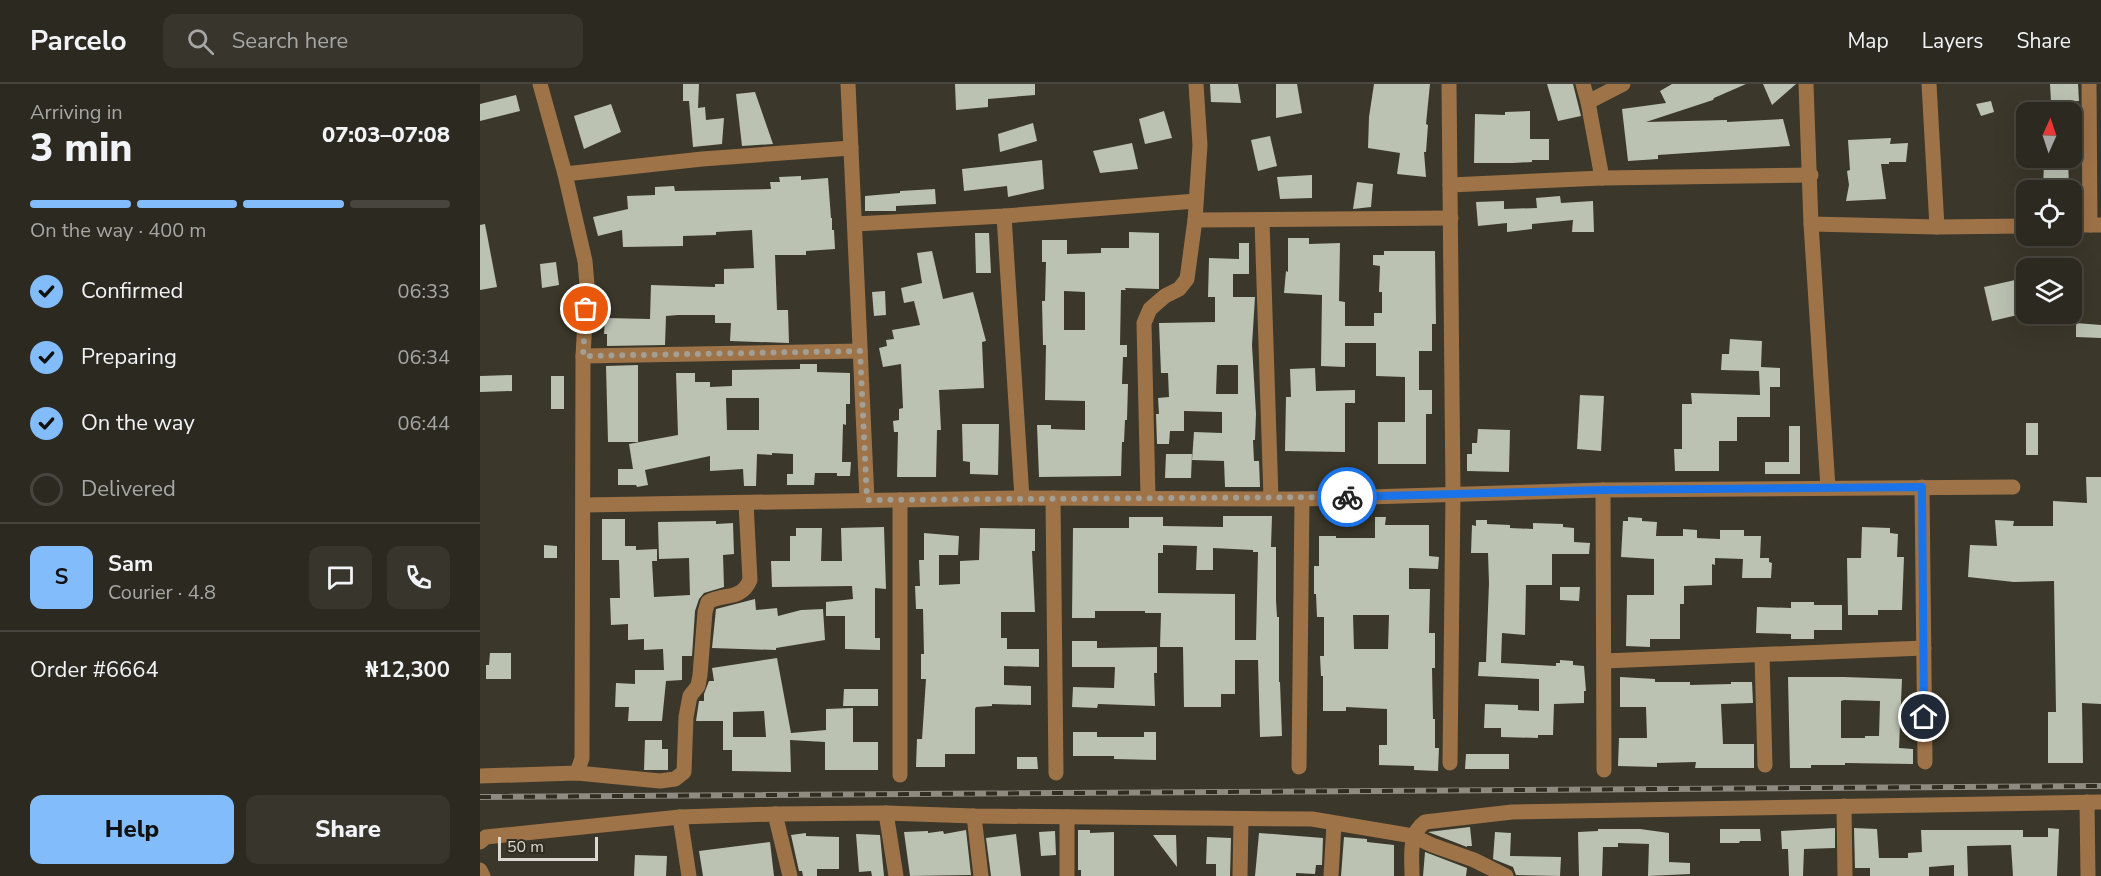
<!DOCTYPE html>
<html lang="en">
<head>
<meta charset="utf-8">
<style>
	:root { --surface:#2c2920; --page:#38352d; --text:#f1f3f6; --muted:#a6a6a5; --line:#48453e; --accent:#82bcfa }
	body { margin:0; font-family:"Nunito Sans",sans-serif; background:var(--page); color:var(--text); height:100vh; display:flex; flex-direction:column; font-size:22px; white-space:nowrap }
	* { box-sizing:border-box; margin:0 }
	p { font-size:20px; color:var(--muted) }
	.icon { flex:none; width:33px; height:33px; fill:none; stroke:currentColor; stroke-width:2; stroke-linecap:round; stroke-linejoin:round }
	.map { position:relative; flex:1; overflow:hidden }
	.details { display:flex; flex-direction:column; background:var(--surface); width:480px }
	.details>* { flex:none }
	.needle { width:39px; rotate:3deg }
	.controls { position:absolute; left:1536px; top:18px; display:grid; gap:12px }
	.controls a { display:grid; place-items:center; width:66px; height:66px; border-radius:12px; background:var(--surface); box-shadow:0 6px 24px #0002,0 0 0 2px var(--line); font-size:30px }
	.scale { position:absolute; left:18px; bottom:15px; width:100px; box-sizing:border-box; padding-left:6px; border:3px solid #dad8d0; border-top:0; font-size:16px; line-height:21px; white-space:nowrap; color:#dad8d0; -webkit-text-stroke:4px #312d20; paint-order:stroke }
	.pin { position:absolute; display:grid; place-items:center; width:51px; height:51px; color:#fff; margin:-26px; border:3px solid #fff; border-radius:50%; box-shadow:0 2px 6px #0007 }
	.courier { position:absolute; display:grid; place-items:center; width:60px; height:60px; margin:-30px; border:4px solid #1a73e8; border-radius:50%; background:#fff; color:#222; box-shadow:0 2px 8px #0007 }
	.headline em { font-style:normal; font-weight:800 }
	.headline div { display:flex; flex-direction:column-reverse }
	.headline { display:flex; align-items:center; justify-content:space-between; height:102px; padding:0 30px }
	h1 { font-size:39px; font-weight:800; line-height:45px }
	.bar { display:grid; grid-template-columns:repeat(4,1fr); gap:9px 6px; align-content:center; height:72px; padding:0 30px }
	.bar i { height:8px; border-radius:4px; background:var(--line) }
	.bar .active { background:var(--accent) }
	.bar p { grid-column:span 4 }
	.line { display:flex; align-items:center; gap:15px; padding:0 30px; border-top:2px solid var(--line) }
	.line div { flex:1 }
	.round { display:grid; place-items:center; flex:none; width:63px; height:63px; border-radius:12px; background:var(--page) }
	ol { padding:0 30px; list-style:none }
	li { display:flex; align-items:center; gap:18px; height:66px }
	li p { margin-inline-start:auto }
	li .icon { padding:6px; border-radius:50%; background:var(--accent); color:#111; stroke-width:4 }
	li:last-child { color:var(--muted) }
	li i { width:33px; height:33px; border:3px solid var(--line); border-radius:50% }
	.action { display:flex; gap:12px; margin-top:auto; padding:12px 30px }
	.action a { flex:1; height:69px; border-radius:12px; background:var(--accent); color:#111; font-size:24px; font-weight:800; line-height:69px; text-align:center }
	.action a+a { background:var(--page); color:var(--text) }
	header { display:flex; align-items:center; gap:36px; box-sizing:border-box; height:84px; padding:0 30px; background:var(--surface); border-bottom:2px solid var(--line) }
	header strong { font-size:28px }
	nav { display:flex; gap:33px; margin-inline-start:auto; font-size:21px }
	.search { width:420px; height:54px; background:var(--page); display:flex; align-items:center; gap:15px; box-sizing:border-box; padding:0 21px; border-radius:12px; color:var(--muted); font-size:22px }
	main { display:flex; flex:1; min-height:0 }
	.map>svg:first-child { display:block }
	.building { fill:#bbc2b2; fill-rule:evenodd }
	.lines { fill:none; stroke-linecap:round; stroke-linejoin:round }
	.minor { stroke:#9f7348; stroke-width:15 }
	.rail-casing { stroke:#8e8b81; stroke-width:6 }
	.rail { stroke:#312d20; stroke-width:4; stroke-dasharray:11; stroke-linecap:butt }
	.done { stroke:#a2a096; stroke-width:6; stroke-dasharray:0 10.8 }
	.route { stroke:#1a73e8; stroke-width:8 }
</style>
</head>
<body>
<header>
<strong>Parcelo</strong>
<div class="search"><svg class="icon" aria-label="search" viewBox="0 0 24 24"><circle cx="10" cy="10" r="6"/><path d="M15 15l6 6"/></svg>Search here</div>
<nav><a>Map</a><a>Layers</a><a>Share</a></nav>
</header>
<main>
<section class="details">
<div class="headline"><div><h1>3 min</h1><p>Arriving in</p></div><em>07:03–07:08</em></div>
<div class="bar"><i class="active"></i><i class="active"></i><i class="active"></i><i></i><p>On the way · 400 m</p></div>
<ol>
<li><svg class="icon" aria-label="check" viewBox="0 0 24 24"><path d="M5 12l5 5 9-10"/></svg>Confirmed<p>06:33</p></li>
<li><svg class="icon" aria-label="check" viewBox="0 0 24 24"><path d="M5 12l5 5 9-10"/></svg>Preparing<p>06:34</p></li>
<li><svg class="icon" aria-label="check" viewBox="0 0 24 24"><path d="M5 12l5 5 9-10"/></svg>On the way<p>06:44</p></li>
<li><i></i>Delivered</li>
</ol>
<div class="line" style="height:108px"><b class="round" style="background:var(--accent);color:#111">S</b><div><b>Sam</b><p>Courier · 4.8</p></div><a class="round"><svg class="icon" aria-label="chat" viewBox="0 0 24 24"><path d="M4 5h16v11H9l-5 4z"/></svg></a><a class="round"><svg class="icon" aria-label="phone" viewBox="0 0 24 24"><path d="M5 4h4l2 5-3 2q2 4 5 5l2-3 5 2v4C11 20 4 13 5 4z"/></svg></a></div>
<div class="line" style="height:78px"><div>Order #6664</div><b>₦12,300</b></div>
<div class="action"><a>Help</a><a>Share</a></div>
</section>
<div class="map">
<svg width="1621" height="792" viewBox="0 0 1621 792">
	<rect width="100%" height="100%" fill="#3b372a"/>
	<g class="building">
		<polygon points="203,0 219,0 218,24 225,23 226,36 244,34 242,60 213,63 209,17 203,17"/>
		<polygon points="475,0 555,0 555,11 508,15 508,23 476,26"/>
		<polygon points="730,0 758,0 761,19 731,18"/>
		<polygon points="796,0 817,0 822,29 796,34"/>
		<polygon points="894,0 950,0 946,40 948,41 946,68 944,68 946,93 917,90 920,69 888,64 889,33"/>
		<polygon points="1067,0 1093,0 1101,32 1078,37"/>
		<polygon points="1192,0 1266,0 1234,14 1233,16 1166,38 1247,36 1247,38 1303,35 1310,62 1178,71 1178,75 1148,77 1142,25 1186,19 1180,7"/>
		<polygon points="1283,0 1316,0 1292,21"/>
		<polygon points="1570,0 1598,0 1599,17 1571,18"/>
		<polygon points="275,8 293,60 262,62 256,10"/>
		<polygon points="36,11 40,27 0,37 0,20"/>
		<polygon points="1511,17 1514,28 1501,32 1496,20"/>
		<polygon points="131,20 141,48 104,65 94,32"/>
		<polygon points="684,27 692,54 665,60 659,35"/>
		<polygon points="1050,27 1050,55 1069,55 1069,76 1052,76 1052,78 1032,79 994,79 995,30 1025,31 1025,28"/>
		<polygon points="553,39 557,57 520,68 518,50"/>
		<polygon points="790,52 797,82 778,87 771,56"/>
		<polygon points="1411,54 1410,60 1428,59 1426,78 1409,78 1409,80 1401,80 1406,115 1366,117 1369,101 1367,87 1370,86 1368,56"/>
		<polygon points="652,59 658,85 620,89 613,67"/>
		<polygon points="1579,74 1588,74 1589,106 1563,106 1564,78"/>
		<polygon points="562,76 564,105 528,113 527,102 484,107 482,85"/>
		<polygon points="832,91 832,114 800,115 797,93"/>
		<polygon points="321,92 321,96 348,94 351,134 352,134 352,146 354,146 355,165 326,167 326,171 295,171 297,226 308,226 309,259 250,257 251,239 235,239 235,231 198,231 186,232 185,261 127,262 127,250 124,250 125,234 170,235 171,201 235,203 235,200 244,200 244,185 274,184 272,146 236,148 236,151 203,152 203,162 143,163 142,146 118,152 113,133 148,125 147,112 175,111 175,103 194,102 195,107 291,105 290,98 300,98 299,93"/>
		<polygon points="877,98 893,100 891,123 873,125"/>
		<polygon points="455,105 456,120 416,122 416,127 385,127 385,112 420,109 420,107"/>
		<polygon points="1080,112 1081,119 1113,117 1114,148 1092,148 1093,136 1052,140 1052,145 1027,148 1027,139 998,142 996,118 1024,117 1024,125 1057,124 1056,114"/>
		<polygon points="5,140 17,203 0,206 0,141"/>
		<path d="M649 148 679 149V205L645 204 646 206H641L640 261H647V273H643L642 300H648L647 336H645L644 358H642L641 392 559 393 557 341H571V345L605 346V317L565 316 566 261H563L562 217H565L566 178H562V156H587V170L621 169V164H649ZM584 207 605 208V246H584Z"/>
		<polygon points="495,149 509,149 511,189 496,189"/>
		<polygon points="808,154 829,154 829,160 860,159 859,217 865,218 865,242 894,242 894,229 902,229 902,208 899,208 900,182 893,181 893,171 904,171 904,167 955,167 956,240 952,240 952,267 939,267 939,306 952,306 952,330 946,330 946,380 898,380 898,338 925,338 925,293 896,292 896,259 865,259 865,283 841,282 842,211 804,209 806,187 808,188"/>
		<path d="M759 159H769V190H753V213H775L772 261 776 330 775 356H773L774 377H779L780 403H745L744 377 712 376 714 348 742 349V328L704 327V347H690L689 360H677L676 330H679L678 314 689 313 688 289H681L679 239 735 238V213H728L729 174 759 175ZM737 281H758V310H736Z"/>
		<polygon points="452,167 463,215 493,208 506,257 502,258 504,304 459,306 461,346 457,346 456,393 417,393 418,348 414,348 413,337 419,336 419,325 423,324 421,280 403,283 399,264 407,262 406,256 414,255 412,246 440,241 434,217 424,219 421,204 442,199 437,169"/>
		<polygon points="76,178 79,201 62,204 60,180"/>
		<polygon points="1544,194 1546,205 1546,229 1512,237 1504,203"/>
		<polygon points="405,207 406,231 394,232 392,208"/>
		<polygon points="1596,239 1621,241 1621,254 1596,253"/>
		<polygon points="1250,255 1282,257 1281,283 1300,284 1300,303 1290,303 1290,333 1257,333 1257,357 1239,357 1239,387 1195,387 1194,365 1202,365 1202,320 1212,320 1211,309 1280,311 1279,287 1241,286 1242,270 1249,270"/>
		<path d="M320 280H337V288L370 289V320H366V341L363 340 362 378H371L370 392H357V389H335L334 401H307V390H313V370L292 369V371L277 370 276 402H264L263 385 230 387V372L165 386 168 401 157 403 156 401H138V385H153L149 360 198 351 196 289H215V298H230V303L252 302V286L320 285ZM246 314H279V346H247Z"/>
		<polygon points="158,281 158,358 128,358 126,282"/>
		<polygon points="835,284 836,307 875,306 875,319 865,319 865,368 805,367 806,313 811,313 810,285"/>
		<polygon points="32,291 32,307 0,308 0,292"/>
		<rect x="71" y="292" width="13" height="33"/>
		<polygon points="1100,311 1124,312 1121,367 1097,365"/>
		<rect x="1546" y="339" width="12" height="32"/>
		<polygon points="482,340 519,340 518,391 490,390 490,378 483,377"/>
		<polygon points="1309,342 1320,342 1320,390 1285,390 1285,378 1309,378"/>
		<polygon points="998,345 1030,346 1029,388 987,387 987,370 992,370 992,359 997,359"/>
		<polygon points="686,370 712,370 711,394 685,394"/>
		<polygon points="1606,393 1621,393 1621,620 1602,619 1603,679 1568,679 1568,628 1576,628 1574,497 1534,498 1488,493 1490,461 1517,462 1515,436 1534,437 1533,442 1573,442 1573,417 1607,419"/>
		<path d="M743 432H792L791 463H796V516L797 533H799V598H800L802 652 780 653 778 576H755V610H741V623H704L703 563H680L681 529H665V527H615V534H592L593 444H649V433H683V442L743 443ZM683 461 717 462 716 486H733V464L773 466V468H778L776 556H755V510L678 509V469H683Z"/>
		<path d="M895 433H906L905 441H949V472L959 473 958 485 929 484V505H950L949 549H955V584H952L953 635H955V664H959L958 687 934 686V682L899 681V661H907V625L866 623V627H843V592H841L840 572H844V533H837L836 510H834V482H839V452H856V454H895ZM873 531H909L908 565H874Z"/>
		<polygon points="1148,433 1162,434 1162,437 1177,438 1176,452 1203,452 1203,445 1217,446 1217,454 1240,455 1240,446 1264,446 1264,452 1281,452 1280,474 1289,474 1289,478 1292,479 1291,494 1262,494 1263,475 1235,474 1235,481 1232,480 1232,501 1204,502 1204,520 1200,520 1200,555 1170,555 1170,563 1146,562 1147,511 1174,511 1174,475 1141,473 1143,437 1148,437"/>
		<polygon points="122,435 145,435 145,462 156,462 156,466 177,465 177,477 172,477 174,513 210,511 209,474 179,475 178,438 236,437 236,440 253,439 254,470 243,471 244,503 224,509 219,515 215,527 212,572 202,572 202,596 186,597 182,637 148,637 149,623 135,623 136,599 155,600 155,586 184,586 183,565 164,566 164,555 148,556 148,540 131,541 130,514 140,514 139,476 122,476"/>
		<polygon points="996,436 1007,436 1007,440 1030,441 1030,444 1053,445 1053,439 1083,440 1083,443 1094,444 1094,458 1110,459 1109,470 1072,470 1072,501 1046,501 1045,551 1022,549 1021,579 1076,582 1076,579 1080,579 1080,576 1093,577 1093,581 1104,582 1106,607 1104,607 1104,619 1074,620 1073,651 1058,651 1058,654 1021,653 1021,644 1004,644 1005,620 1038,621 1038,626 1059,627 1059,595 998,592 999,578 1006,578 1009,499 1008,469 991,469 992,441 996,442"/>
		<polygon points="404,443 406,505 395,504 395,554 400,554 400,566 365,565 365,532 346,532 346,518 373,515 372,502 292,503 291,477 310,477 310,452 316,452 316,444 342,444 341,477 362,477 361,444"/>
		<polygon points="1382,443 1410,444 1410,449 1418,450 1417,473 1424,473 1422,526 1398,526 1398,531 1368,531 1367,474 1381,474"/>
		<polygon points="500,444 555,445 555,467 552,467 555,528 521,528 521,554 527,554 527,565 559,565 559,583 524,582 524,601 551,602 551,621 512,620 512,622 496,623 495,625 495,670 465,670 465,683 436,683 437,655 442,655 446,595 441,595 441,570 444,570 443,525 436,525 435,502 440,502 439,476 444,476 444,449 479,452 478,471 459,471 459,501 480,500 480,477 499,476"/>
		<polygon points="64,461 77,462 77,474 64,474"/>
		<polygon points="1080,503 1100,503 1099,517 1080,516"/>
		<polygon points="275,515 276,526 297,524 298,532 321,526 343,525 345,556 296,564 296,566 232,564 236,525"/>
		<polygon points="1311,518 1334,518 1334,521 1362,521 1362,546 1334,546 1334,555 1311,555 1311,550 1276,549 1277,523 1311,524"/>
		<polygon points="592,557 617,557 617,564 677,563 677,589 674,589 675,622 618,620 617,624 592,623 593,603 634,604 635,583 592,583"/>
		<polygon points="10,569 31,569 31,595 6,595 6,581 9,581"/>
		<path d="M297 574 311 649 346 646V625L373 624V658H398V686H345V658L310 656 311 688 252 687V666H243V637H216L219 617H224V610L229 597H234L232 584ZM284 627 286 653H253V628Z"/>
		<polygon points="1140,593 1175,595 1175,598 1210,598 1210,601 1251,600 1251,598 1272,598 1273,619 1241,620 1243,660 1274,660 1274,684 1215,684 1216,678 1177,679 1177,683 1138,682 1139,654 1167,654 1166,623 1140,623"/>
		<path d="M1308 593H1364L1422 595 1419 664 1433 665V680L1365 679V681H1331V684H1310ZM1364 616 1400 617 1399 652H1385V654H1361V617Z"/>
		<polygon points="364,605 398,605 398,622 363,622"/>
		<polygon points="593,648 617,648 617,653 664,653 664,648 676,648 676,676 634,675 634,672 593,672"/>
		<polygon points="165,656 182,656 182,665 188,665 188,686 164,686"/>
		<polygon points="986,670 1029,670 1029,685 985,685"/>
		<polygon points="537,673 557,673 558,685 537,685"/>
		<polygon points="990,743 992,762 987,762 987,763 948,748"/>
		<polygon points="1355,744 1355,764 1324,765 1323,792 1309,792 1308,765 1302,765 1301,747"/>
		<polygon points="1374,744 1397,745 1399,774 1428,774 1428,769 1442,768 1441,746 1543,746 1543,753 1568,753 1568,744 1579,745 1577,792 1533,792 1531,761 1487,762 1488,792 1474,792 1474,781 1449,783 1449,792 1390,792 1390,784 1375,784"/>
		<polygon points="1118,745 1160,745 1189,749 1189,778 1210,779 1210,790 1168,792 1169,760 1138,759 1138,763 1123,763 1122,792 1099,792 1098,748 1118,747"/>
		<polygon points="1240,745 1280,745 1281,757 1260,757 1259,759 1240,759"/>
		<polygon points="486,746 491,791 430,792 424,748 448,747 448,749 463,747 464,750"/>
		<polygon points="598,746 610,746 610,749 634,748 634,792 601,792 601,786 598,786"/>
		<polygon points="575,747 576,771 561,772 559,748"/>
		<polygon points="1015,748 1031,749 1030,772 1081,773 1080,792 1036,791 1033,783 1013,775"/>
		<polygon points="326,749 326,752 359,753 359,785 337,785 337,792 323,792 322,787 319,787 311,751"/>
		<polygon points="779,749 843,754 842,781 836,781 835,790 816,789 816,792 775,792"/>
		<polygon points="376,750 400,751 404,792 392,792 391,787 379,788"/>
		<polygon points="536,750 541,792 511,792 506,754"/>
		<polygon points="673,751 696,751 697,783 681,762"/>
		<polygon points="727,753 751,754 750,792 736,792 736,780 726,780"/>
		<polygon points="864,753 887,755 887,758 914,761 914,792 861,792"/>
		<polygon points="290,758 294,792 223,792 219,767"/>
		<polygon points="945,768 987,784 986,792 943,792"/>
		<polygon points="155,771 187,772 186,792 154,792"/>
	</g>
	<g class="lines">
		<g class="minor">
			<polyline points="60,0 85,90 105,177 107,201 103,272 102,674 97,689"/>
			<polyline points="368,0 387,416"/>
			<polyline points="969,0 973,409 970,679"/>
			<polyline points="1103,0 1108,18 1122,94"/>
			<polyline points="1326,0 1331,140 1348,404"/>
			<polyline points="1449,0 1457,143"/>
			<polyline points="1609,0 1610,141"/>
			<polyline points="1108,18 1143,0"/>
			<polyline points="85,90 222,75 371,64"/>
			<polyline points="970,101 1122,94 1331,91"/>
			<polyline points="524,132 542,414"/>
			<polyline points="715,136 971,134"/>
			<polyline points="782,137 791,414"/>
			<polyline points="375,140 524,132 716,117"/>
			<polyline points="1331,140 1457,143 1546,142"/>
			<polyline points="1592,141 1621,141"/>
			<polyline points="103,272 380,267"/>
			<polyline points="1442,403 1445,678"/>
			<polyline points="1123,406 1124,686"/>
			<polyline points="668,413 664,239 670,225 685,212 699,205 707,195 715,136 720,61 716,0"/>
			<polyline points="573,414 576,689"/>
			<polyline points="420,416 420,691"/>
			<polyline points="104,421 542,414 822,415 1123,406 1533,403"/>
			<polyline points="1282,571 1285,681"/>
			<polyline points="1124,577 1444,564"/>
			<polyline points="819,683 822,415"/>
			<path d="M0 692 97 689 180 697 195 695 204 688 206 633 210 612 218 602 220 591 225 528 228 518C244 509 261 517 270 496L266 419"/>
			<polyline points="1607,718 1608,792"/>
			<polyline points="1364,722 1365,792"/>
			<polyline points="406,729 416,792"/>
			<polyline points="295,730 310,792"/>
			<polyline points="494,732 501,792"/>
			<polyline points="200,733 209,792"/>
			<polyline points="587,733 587,792"/>
			<polyline points="0,758 6,753 200,733 295,730 406,729 494,732 832,735 933,752 952,761 994,776 1026,792"/>
			<polyline points="0,786 3,792"/>
			<polyline points="760,792 761,735"/>
			<polyline points="851,792 854,740"/>
			<path d="M932 792C932 772 928 750 945 738L1032 728 1621 718"/>
		</g>
		<g class="rail-casing">
			<polyline id="rail" points="0,713 1621,702"/>
		</g>
		<use href="#rail" class="rail"/>
	</g>
	<g class="lines">
		<polyline class="done" points="106,225 103,272 380,267 387,416 867,413"/>
		<polyline class="route" points="867,413 1123,406 1442,403 1444,633"/>
	</g>
</svg>
<div class="controls">
<a><svg class="needle" viewBox="-14 -14 28 28"><path d="M0-13l5 13h-10z" fill="#e53935"/><path d="M0 13l5-13h-10z" fill="#a6a6a5"/></svg></a>
<a><svg class="icon" aria-label="locate" viewBox="0 0 24 24"><circle cx="12" cy="12" r="6"/><path d="M12 2v4M12 18v4M2 12h4M18 12h4"/></svg></a>
<a><svg class="icon" aria-label="layers" viewBox="0 0 24 24"><path d="M12 4l9 5-9 5-9-5zM3 14l9 5 9-5"/></svg></a>
</div>
<div class="scale">50 m</div>
<div class="pin" style="left:106px;top:225px;background:#ea580c"><svg class="icon" aria-label="bag" viewBox="0 0 24 24"><path d="M5 8h14l-1 12H6zM9 8a3 3 0 0 1 6 0"/></svg></div>
<div class="pin" style="left:1444px;top:633px;background:#1f2937"><svg class="icon" aria-label="home" viewBox="0 0 24 24"><path d="M3 11l9-7 9 7M6 9v11h12V9"/></svg></div>
<div class="courier" style="left:867px;top:413px"><svg class="icon" aria-label="bike" viewBox="0 0 24 24"><circle cx="6" cy="16" r="4"/><circle cx="18" cy="16" r="4"/><path d="M6 16l4-8h5l3 8M10 8l3 8H6M13 5h3"/></svg></div>
</div>
</main>
</body>
</html>
